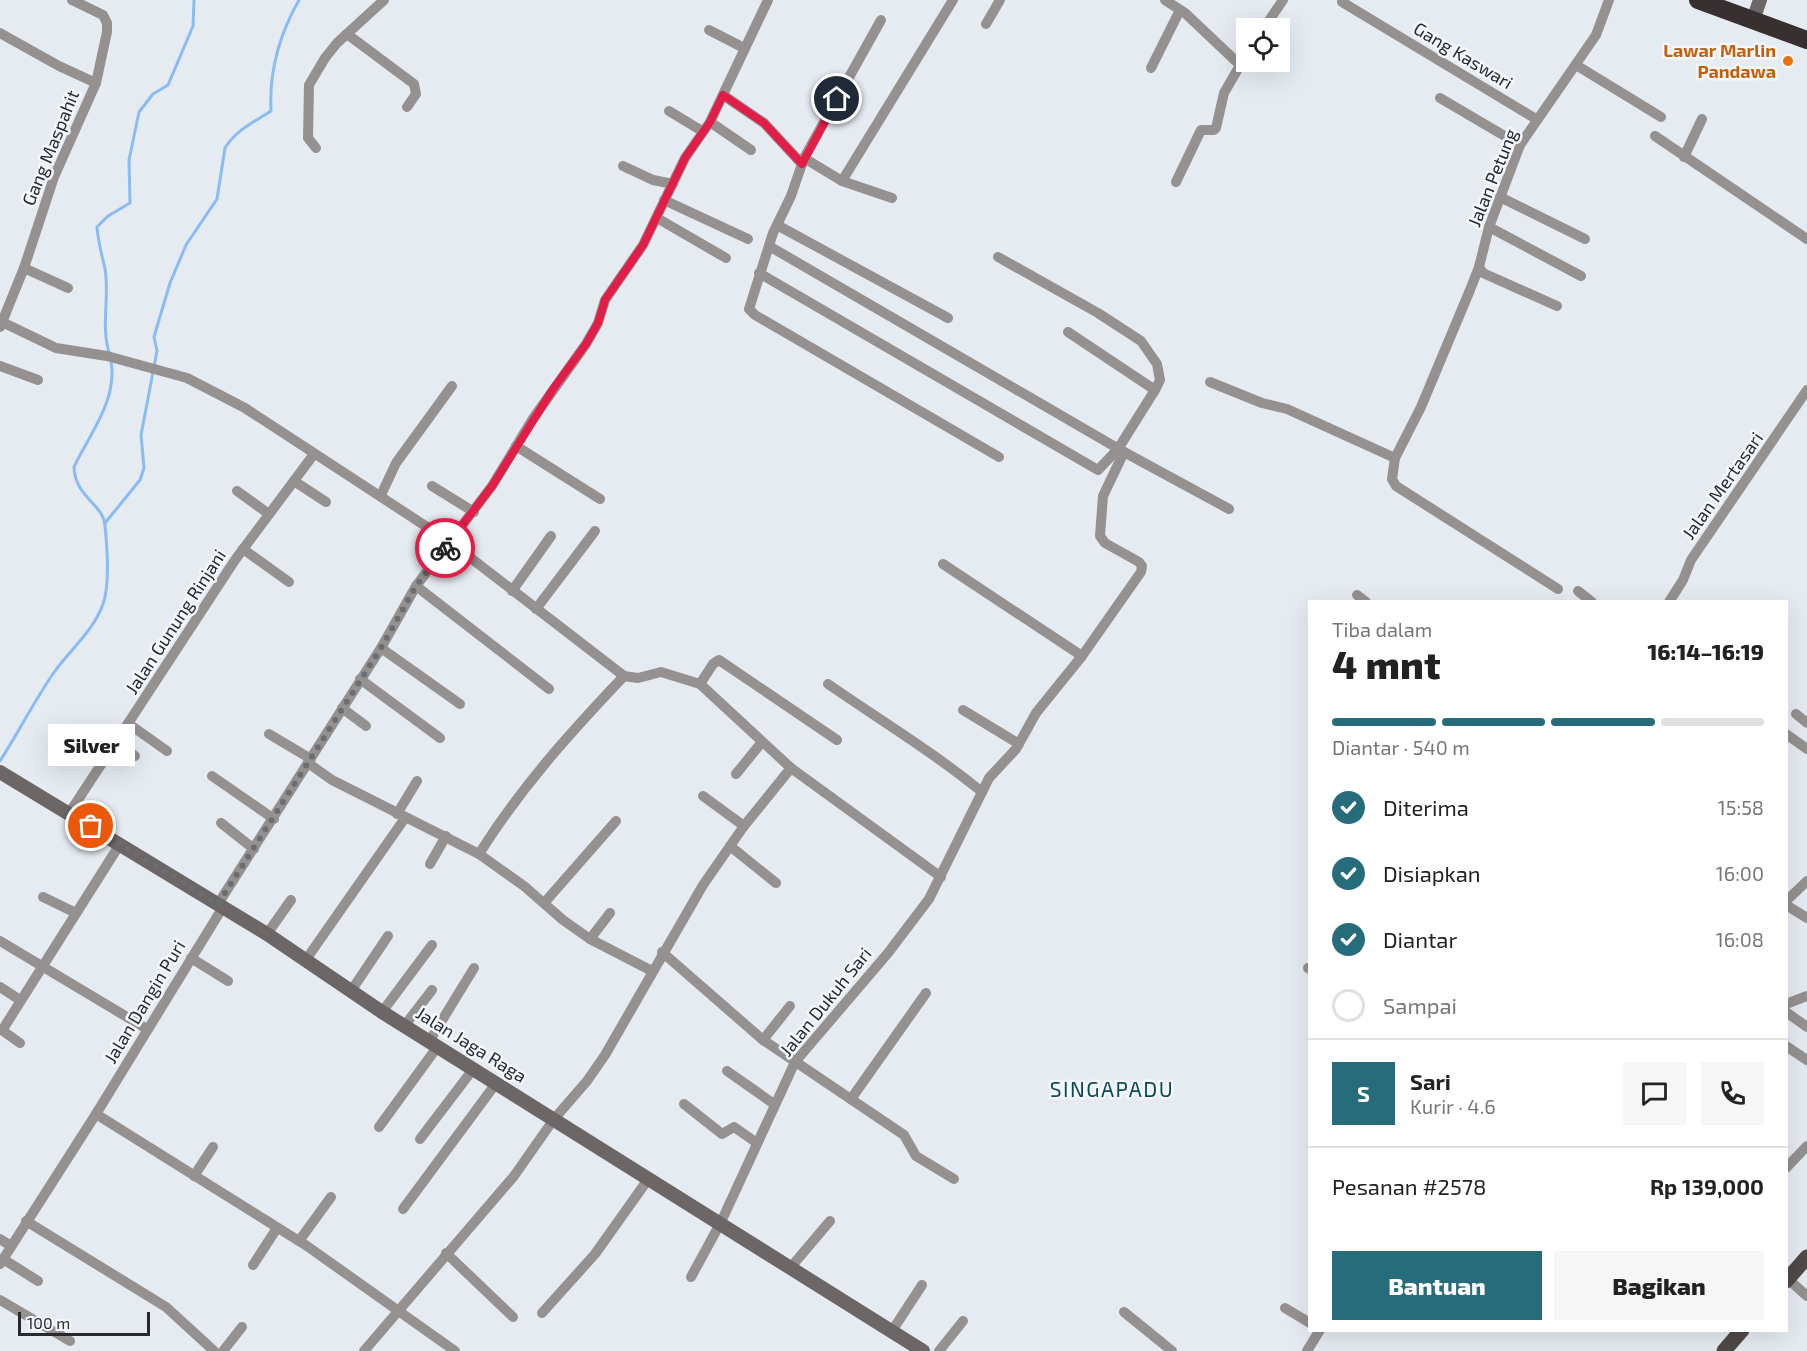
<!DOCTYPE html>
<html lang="id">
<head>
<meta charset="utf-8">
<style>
	:root { --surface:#fff; --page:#f6f6f6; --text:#222; --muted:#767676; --line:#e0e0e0; --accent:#266c7b }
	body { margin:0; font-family:"Exo 2",sans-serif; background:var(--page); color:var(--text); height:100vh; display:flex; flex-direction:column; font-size:22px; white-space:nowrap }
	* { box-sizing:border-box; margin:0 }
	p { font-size:20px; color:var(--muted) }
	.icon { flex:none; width:33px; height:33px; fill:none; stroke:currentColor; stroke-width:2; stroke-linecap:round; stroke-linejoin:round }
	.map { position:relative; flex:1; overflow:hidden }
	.sheet { position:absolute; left:1308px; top:600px; width:480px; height:732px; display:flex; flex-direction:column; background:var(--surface); border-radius:0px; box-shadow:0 6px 24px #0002 }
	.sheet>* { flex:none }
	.tools { position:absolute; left:1236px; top:18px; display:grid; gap:12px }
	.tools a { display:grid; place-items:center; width:54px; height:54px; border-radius:0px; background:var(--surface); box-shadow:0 6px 24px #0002; font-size:30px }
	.scale { position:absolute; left:18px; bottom:15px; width:132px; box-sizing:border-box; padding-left:6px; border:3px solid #27292c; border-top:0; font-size:16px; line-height:21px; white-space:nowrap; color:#27292c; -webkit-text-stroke:4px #f4f8fe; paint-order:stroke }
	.pin { position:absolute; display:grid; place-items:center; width:51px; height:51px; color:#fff; margin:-26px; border:3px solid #fff; border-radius:50%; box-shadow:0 2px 6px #0007 }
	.courier { position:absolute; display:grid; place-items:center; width:60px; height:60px; margin:-30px; border:4px solid #e11d48; border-radius:50%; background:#fff; color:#222; box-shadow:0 2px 8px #0007 }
	.bubble { position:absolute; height:42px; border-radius:0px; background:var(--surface); box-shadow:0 6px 24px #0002; font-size:20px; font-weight:800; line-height:42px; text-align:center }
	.overview em { font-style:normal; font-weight:800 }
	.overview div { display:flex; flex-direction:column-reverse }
	.overview { display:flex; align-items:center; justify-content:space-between; height:102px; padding:0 24px }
	h1 { font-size:39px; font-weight:800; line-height:45px }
	.bar { display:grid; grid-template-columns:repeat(4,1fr); gap:9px 6px; align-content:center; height:72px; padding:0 24px }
	.bar i { height:8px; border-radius:4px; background:var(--line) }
	.bar .active { background:var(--accent) }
	.bar p { grid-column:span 4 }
	.line { display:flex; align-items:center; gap:15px; padding:0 24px; border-top:2px solid var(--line) }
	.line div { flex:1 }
	.round { display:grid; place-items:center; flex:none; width:63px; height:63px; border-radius:0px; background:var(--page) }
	ol { padding:0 24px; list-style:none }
	li { display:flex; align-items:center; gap:18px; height:66px }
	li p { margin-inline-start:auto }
	li .icon { padding:6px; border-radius:50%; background:var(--accent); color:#fff; stroke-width:4 }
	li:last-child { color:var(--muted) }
	li i { width:33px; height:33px; border:3px solid var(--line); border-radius:50% }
	.action { display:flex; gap:12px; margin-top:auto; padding:12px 24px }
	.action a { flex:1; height:69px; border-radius:0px; background:var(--accent); color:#fff; font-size:24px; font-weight:800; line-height:69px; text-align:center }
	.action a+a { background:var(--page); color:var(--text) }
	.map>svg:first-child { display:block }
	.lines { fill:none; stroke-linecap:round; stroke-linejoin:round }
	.stream { stroke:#89bcf3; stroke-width:3 }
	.street { stroke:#959190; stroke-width:10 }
	.secondary { stroke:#6c6666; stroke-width:14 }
	.primary { stroke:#504948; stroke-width:15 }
	.highway { stroke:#383030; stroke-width:18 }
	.done { stroke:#6a6d71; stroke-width:6; stroke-dasharray:0 10.8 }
	.route { stroke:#e11d48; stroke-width:8 }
	.food-dot { fill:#e8710a; stroke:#f4f8fe; stroke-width:2 }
	.labels { text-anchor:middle; stroke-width:5; stroke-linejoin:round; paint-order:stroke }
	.food-label { font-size:18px; font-weight:bold; fill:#c56008; stroke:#f4f8fe; text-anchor:end }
	.street-label { font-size:18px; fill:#27292c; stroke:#f4f8fe }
	.quarter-label { font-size:21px; letter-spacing:1.5px; fill:#0d4954; stroke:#f4f8fe }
</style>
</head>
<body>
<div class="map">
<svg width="1807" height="1351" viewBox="0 0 1807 1351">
	<rect width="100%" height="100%" fill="#e6ebf2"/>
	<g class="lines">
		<g class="stream">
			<path d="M110 355C100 328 110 297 105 269 102 255 98 242 97 227L108 216 130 203 129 160 139 112 153 94 168 85 193 26 194 0"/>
			<path d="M105 523 140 480 144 468 141 435 157 351 154 337 170 283 186 245 217 199 225 148C236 130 254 122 271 111 269 71 279 35 299 0"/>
			<path d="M0 761C19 732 35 699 55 671 71 649 94 630 103 604 110 585 107 546 105 526 104 504 75 498 74 467 89 435 118 400 111 361"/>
		</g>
		<g class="street">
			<polyline points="1165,0 1185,13 1240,65"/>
			<polyline points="1342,2 1536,119"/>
			<polyline points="986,24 1000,0"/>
			<polyline points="1264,28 1283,0"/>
			<polyline points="709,30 744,48"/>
			<polyline points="0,33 59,66 96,83"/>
			<polyline points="347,34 414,84 416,94 407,107"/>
			<polyline points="1576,65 1661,117"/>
			<polyline points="1151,68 1180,10"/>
			<polyline points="723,95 764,123 802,164"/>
			<polyline points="1440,98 1520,145"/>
			<polyline points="669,111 702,131"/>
			<polyline points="710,122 751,150"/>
			<polyline points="1655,136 1807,239"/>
			<polyline points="316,148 308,138 309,85 325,58 337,43 384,0"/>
			<polyline points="1684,157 1702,119"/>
			<polyline points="804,158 881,20"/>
			<polyline points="623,166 653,180 673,184"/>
			<polyline points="842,181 953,0"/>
			<polyline points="1176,182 1201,130 1214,130 1216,128 1224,93 1246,55"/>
			<polyline points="1500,197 1585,239"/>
			<polyline points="892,198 842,181 804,158 791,196 773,233 749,309 755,315 999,457"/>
			<polyline points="664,200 748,239"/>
			<polyline points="657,218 726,258"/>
			<polyline points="777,225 948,318"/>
			<polyline points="1489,227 1581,276"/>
			<polyline points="769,246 1124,452 1229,509"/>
			<polyline points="998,257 1098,313 1141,341 1157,364 1160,380 1155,390"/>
			<polyline points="1479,267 1483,273 1557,306"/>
			<polyline points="24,268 68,288"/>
			<polyline points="759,273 1098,470 1118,449 1155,390 1068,332"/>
			<polyline points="0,321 56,348 107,356 187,378 245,408 450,542 624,676 638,678 661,672 700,684 791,768 941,877"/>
			<polyline points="0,327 24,268 54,177 96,83 107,32 107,23 103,15 72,0"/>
			<polyline points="0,366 38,380"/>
			<polyline points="1210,382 1262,403 1287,409 1395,458"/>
			<polyline points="516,446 600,499"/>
			<polyline points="294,481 326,502"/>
			<polyline points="432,486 474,512"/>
			<polyline points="237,491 269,514"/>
			<polyline points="381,495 396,463 452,386"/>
			<polyline points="243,549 289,582"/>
			<polyline points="943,564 1082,656"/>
			<polyline points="416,586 549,689"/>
			<polyline points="1558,589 1396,486 1392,479 1395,458 1421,407 1470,290 1479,267 1489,227 1520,145 1596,35 1609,0"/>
			<polyline points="512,591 551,536"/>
			<polyline points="1578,591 1592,602"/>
			<polyline points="1357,595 1366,602"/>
			<polyline points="1669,602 1683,580 1691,560 1807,390"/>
			<polyline points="536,609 595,531"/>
			<polyline points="381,648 460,704"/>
			<polyline points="360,679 440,738"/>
			<polyline points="700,684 713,664 719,660 837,740"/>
			<path d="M828 684C880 720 933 752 982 792"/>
			<polyline points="342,708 366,726"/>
			<polyline points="963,710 1019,744"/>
			<polyline points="1796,714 1807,723"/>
			<polyline points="129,724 167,751"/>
			<polyline points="269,734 311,759"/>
			<polyline points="1786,734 1807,749"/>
			<polyline points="116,742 135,756"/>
			<polyline points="308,763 332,780 479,854 524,886 563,920 590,939 652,971"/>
			<polyline points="736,774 762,742"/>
			<polyline points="212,776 274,819"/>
			<polyline points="703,796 744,826"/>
			<polyline points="70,812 235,560 314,454"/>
			<polyline points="397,814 417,781"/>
			<polyline points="221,823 254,849"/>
			<polyline points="730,846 776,883"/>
			<path d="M479 854C522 786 569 734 624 676"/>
			<polyline points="430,864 446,836"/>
			<polyline points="43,897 76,913"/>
			<polyline points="1786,901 1807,881"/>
			<polyline points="545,902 616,821"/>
			<polyline points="218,904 381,648 416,586 492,486 532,420 586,344 598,323 605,300 643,245 685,158 710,122 768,0"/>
			<polyline points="1786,905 1807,918"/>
			<polyline points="267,934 291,900"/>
			<polyline points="590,939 610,913"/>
			<polyline points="0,941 147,1029"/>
			<polyline points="662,952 763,1040 904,1135 916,1156 954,1179"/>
			<polyline points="191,958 228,981"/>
			<polyline points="305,961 405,818"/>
			<polyline points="1308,968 1310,969"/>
			<polyline points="0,987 20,1000"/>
			<polyline points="351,991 388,936"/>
			<polyline points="1786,1004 1807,996"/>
			<polyline points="382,1012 432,945"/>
			<polyline points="1786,1012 1807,1027"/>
			<polyline points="405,1025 432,990"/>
			<polyline points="430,1040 474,968"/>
			<polyline points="763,1040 790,1006"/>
			<polyline points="20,1043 3,1031 3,1029 120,844"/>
			<polyline points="1786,1046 1807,1060"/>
			<polyline points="727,1071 774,1104"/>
			<polyline points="851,1099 926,993"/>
			<polyline points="684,1104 722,1134 734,1127 757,1143"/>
			<polyline points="96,1114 307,1246 455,1351"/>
			<polyline points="379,1127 438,1046"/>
			<polyline points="420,1139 474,1068"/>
			<polyline points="1786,1168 1807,1146"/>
			<polyline points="194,1176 213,1147"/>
			<polyline points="403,1209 497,1082"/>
			<polyline points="26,1221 166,1307 214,1351"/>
			<polyline points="0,1239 11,1246"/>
			<polyline points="299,1241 331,1197"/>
			<polyline points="446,1253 513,1317"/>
			<polyline points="3,1259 38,1281"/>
			<polyline points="0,1264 96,1114 223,907"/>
			<polyline points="253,1265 277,1228"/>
			<polyline points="791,1267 830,1221"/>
			<polyline points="691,1277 721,1222 795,1062 888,953 929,899 989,778 1016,749 1036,713 1082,656 1141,572 1142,566 1139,562 1105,543 1100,536 1103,496 1124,452"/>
			<polyline points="1788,1279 1807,1296"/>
			<polyline points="0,1300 70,1341"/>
			<polyline points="1285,1308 1310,1323"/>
			<polyline points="1124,1312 1172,1351"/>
			<polyline points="542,1313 595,1254 649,1178"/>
			<polyline points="892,1331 922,1285"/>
			<polyline points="223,1351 242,1327"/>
			<polyline points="364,1351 514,1176 554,1119 587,1081 605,1055 703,885 744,826 791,768"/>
			<polyline points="939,1351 963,1321"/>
			<polyline points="1307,1351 1320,1330"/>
		</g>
		<g class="secondary">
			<polyline points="1753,20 1760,0"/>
			<polyline points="0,772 267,934 382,1012 923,1351"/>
		</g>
		<g class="primary">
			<polyline points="1786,1281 1807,1257"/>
			<polyline points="1724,1351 1742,1330"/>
		</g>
		<polyline class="highway" points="1698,0 1807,40"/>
	</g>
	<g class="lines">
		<polyline class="done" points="91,826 218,904 381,648 416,586 445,548"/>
		<polyline class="route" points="445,548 492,486 553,389 586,344 598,323 605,300 643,245 685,158 710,122 723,95 764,123 802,164 837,99"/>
	</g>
	<circle class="food-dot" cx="1788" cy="61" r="6"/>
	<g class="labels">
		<g class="food-label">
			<text x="1776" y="57">Lawar Marlin<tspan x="1776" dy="21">Pandawa</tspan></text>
		</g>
		<g class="street-label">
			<text transform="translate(1463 56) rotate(31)" y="6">Gang Kaswari</text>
			<text transform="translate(51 148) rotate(-68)" y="6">Gang Maspahit</text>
			<text transform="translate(1493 178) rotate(-68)" y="6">Jalan Petung</text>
			<text transform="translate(1723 486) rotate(-55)" y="6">Jalan Mertasari</text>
			<text transform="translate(176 622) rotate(-57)" y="6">Jalan Gunung Rinjani</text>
			<text transform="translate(145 1002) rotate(-59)" y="6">Jalan Dangin Puri</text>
			<text transform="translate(826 1002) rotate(-51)" y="6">Jalan Dukuh Sari</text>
			<text transform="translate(471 1045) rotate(32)" y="6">Jalan Jaga Raga</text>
		</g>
		<g class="quarter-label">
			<text x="1112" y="1097">SINGAPADU</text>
		</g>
	</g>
</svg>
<div class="tools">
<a><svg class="icon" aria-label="locate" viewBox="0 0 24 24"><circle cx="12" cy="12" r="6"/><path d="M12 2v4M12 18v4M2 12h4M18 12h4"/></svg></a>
</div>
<div class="scale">100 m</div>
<div class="pin" style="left:91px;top:826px;background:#ea580c"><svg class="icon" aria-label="bag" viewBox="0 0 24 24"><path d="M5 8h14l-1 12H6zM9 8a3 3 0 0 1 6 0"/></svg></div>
<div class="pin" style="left:837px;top:99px;background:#1f2937"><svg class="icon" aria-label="home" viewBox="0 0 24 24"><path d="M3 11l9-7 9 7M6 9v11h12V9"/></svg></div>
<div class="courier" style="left:445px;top:548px"><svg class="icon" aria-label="bike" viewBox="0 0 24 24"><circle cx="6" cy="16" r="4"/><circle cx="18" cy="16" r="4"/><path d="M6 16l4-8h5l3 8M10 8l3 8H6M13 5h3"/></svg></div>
<div class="bubble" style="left:48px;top:724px;width:87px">Silver</div>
<section class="sheet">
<div class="overview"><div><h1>4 mnt</h1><p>Tiba dalam</p></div><em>16:14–16:19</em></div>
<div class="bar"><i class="active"></i><i class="active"></i><i class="active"></i><i></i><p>Diantar · 540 m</p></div>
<ol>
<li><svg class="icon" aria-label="check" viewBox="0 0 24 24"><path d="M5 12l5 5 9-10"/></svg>Diterima<p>15:58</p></li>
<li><svg class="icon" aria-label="check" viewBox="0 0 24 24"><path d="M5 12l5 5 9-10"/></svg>Disiapkan<p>16:00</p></li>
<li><svg class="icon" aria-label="check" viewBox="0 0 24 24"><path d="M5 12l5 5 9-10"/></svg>Diantar<p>16:08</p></li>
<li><i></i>Sampai</li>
</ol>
<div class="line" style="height:108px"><b class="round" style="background:var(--accent);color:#fff">S</b><div><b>Sari</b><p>Kurir · 4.6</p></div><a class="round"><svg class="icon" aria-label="chat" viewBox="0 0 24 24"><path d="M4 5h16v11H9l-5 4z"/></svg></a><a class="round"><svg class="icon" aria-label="phone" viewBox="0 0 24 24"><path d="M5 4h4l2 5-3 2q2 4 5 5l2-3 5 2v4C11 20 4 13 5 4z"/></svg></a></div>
<div class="line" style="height:78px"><div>Pesanan #2578</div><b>Rp 139,000</b></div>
<div class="action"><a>Bantuan</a><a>Bagikan</a></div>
</section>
</div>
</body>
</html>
